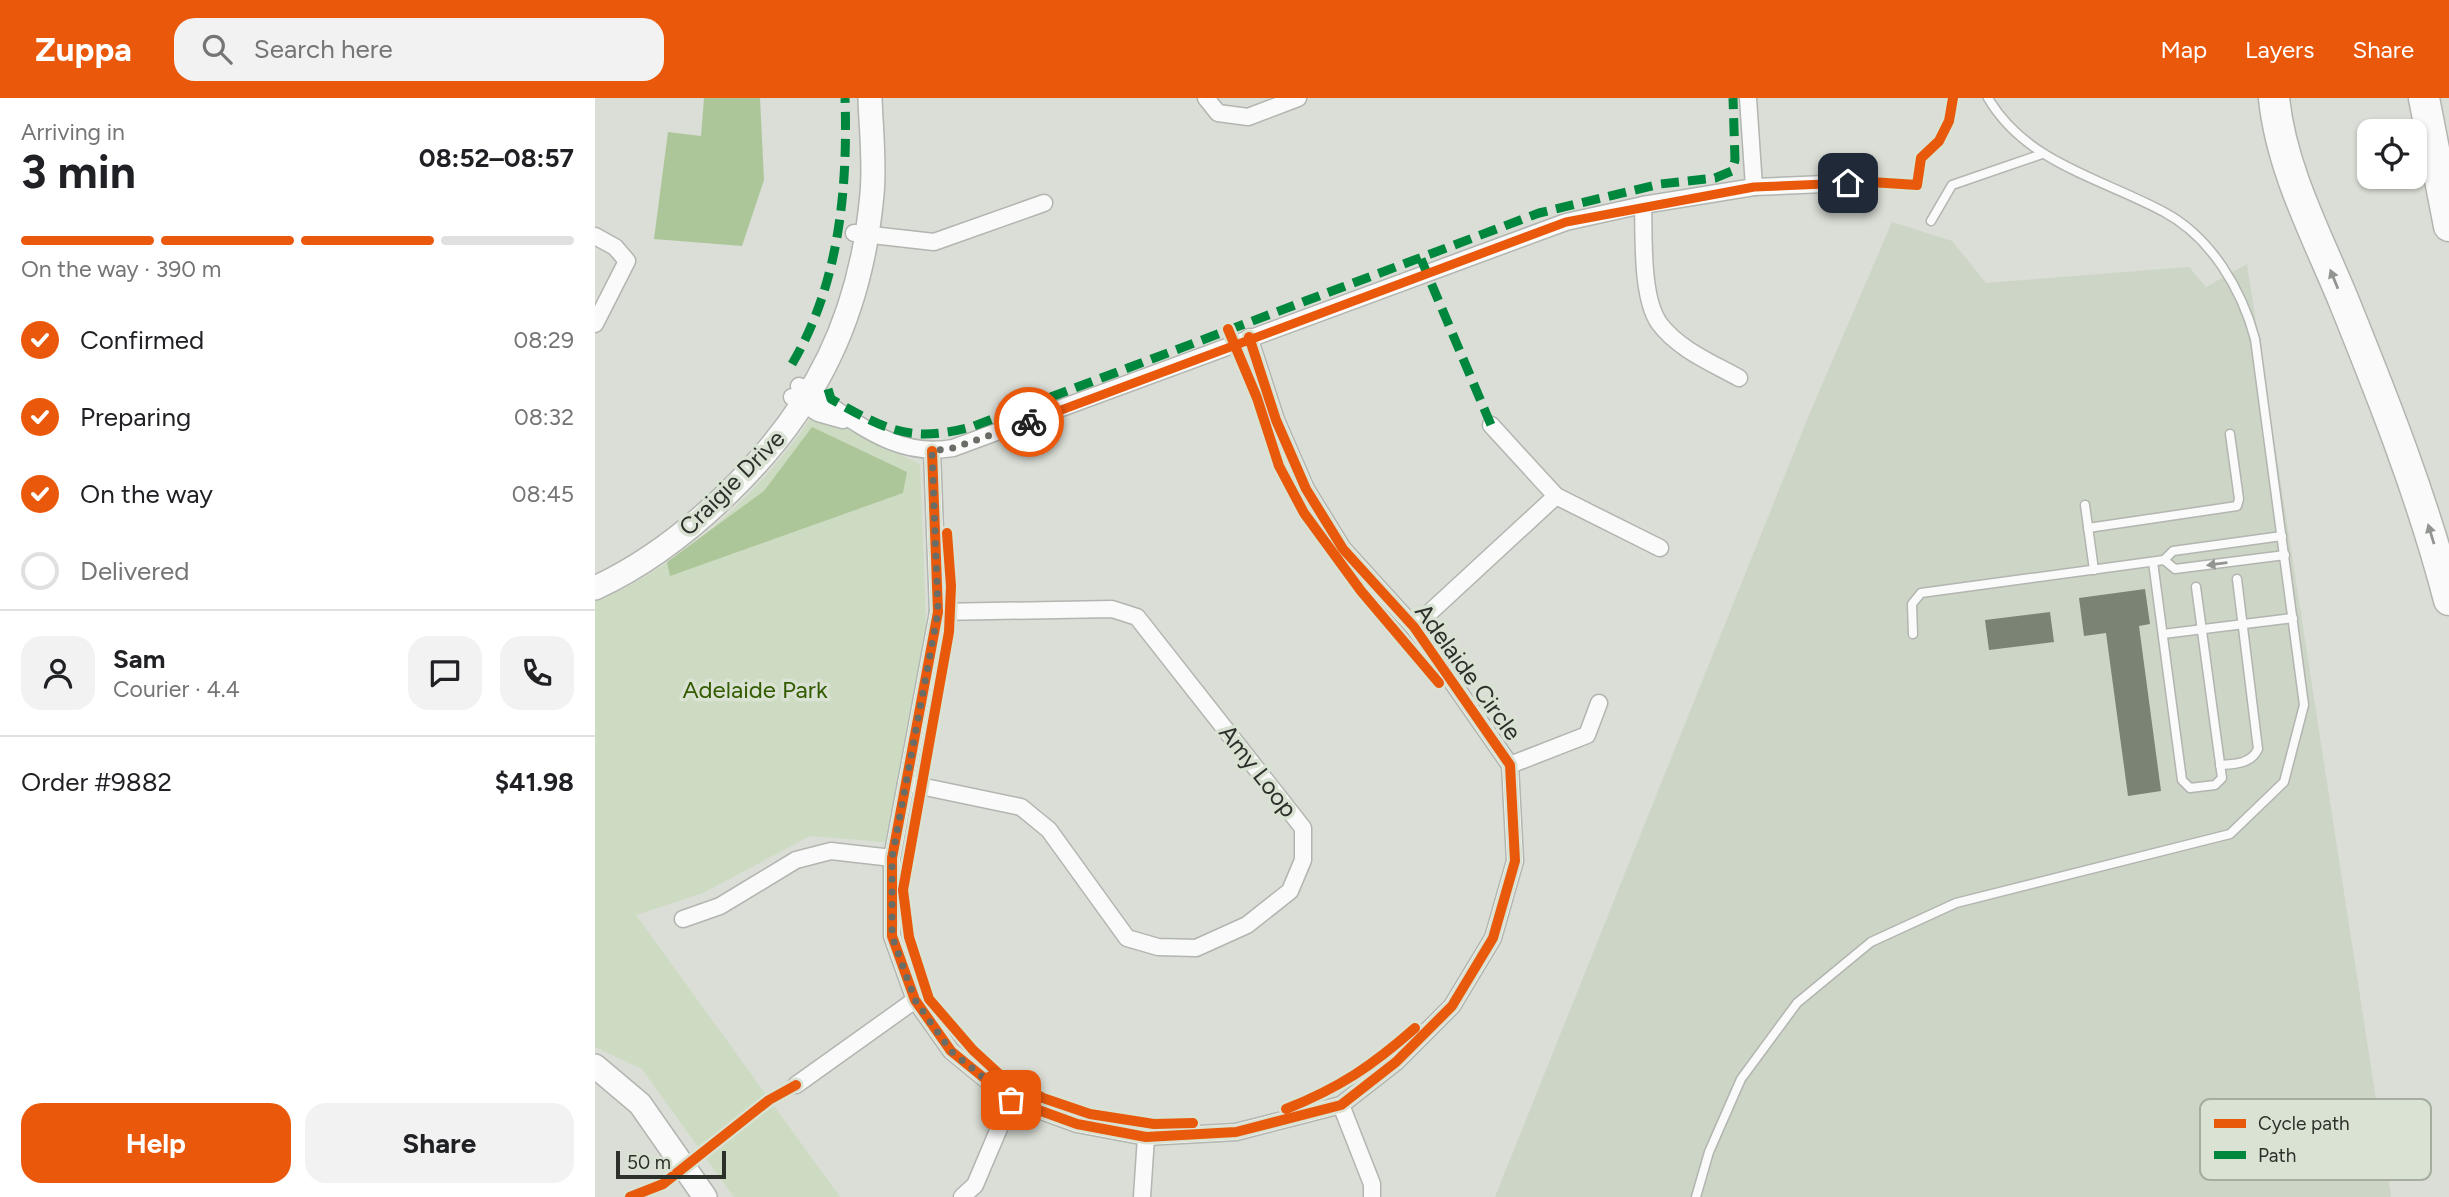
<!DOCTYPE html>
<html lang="en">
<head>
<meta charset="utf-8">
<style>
	:root { --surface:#fff; --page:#f2f2f2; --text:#202124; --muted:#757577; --line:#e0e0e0; --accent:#ea580c }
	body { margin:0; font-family:Figtree,sans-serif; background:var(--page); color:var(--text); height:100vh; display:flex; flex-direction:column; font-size:26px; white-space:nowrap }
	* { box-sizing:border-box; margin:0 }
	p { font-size:23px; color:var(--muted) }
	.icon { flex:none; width:38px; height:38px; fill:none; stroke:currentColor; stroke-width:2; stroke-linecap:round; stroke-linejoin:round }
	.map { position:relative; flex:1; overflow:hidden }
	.details { display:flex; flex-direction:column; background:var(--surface); width:595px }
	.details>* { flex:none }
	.buttons { position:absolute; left:1762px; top:21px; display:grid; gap:14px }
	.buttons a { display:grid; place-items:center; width:70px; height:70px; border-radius:14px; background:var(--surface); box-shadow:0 2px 5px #0004; font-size:35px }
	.scale { position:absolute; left:21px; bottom:18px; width:110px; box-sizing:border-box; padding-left:7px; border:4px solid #2c302a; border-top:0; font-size:19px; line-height:24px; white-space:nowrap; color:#2c302a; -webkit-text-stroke:5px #d9e2d3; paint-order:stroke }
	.pin { position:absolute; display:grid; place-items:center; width:60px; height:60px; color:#fff; margin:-30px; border-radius:14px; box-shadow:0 4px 10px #0006 }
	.courier { position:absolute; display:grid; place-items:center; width:70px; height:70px; margin:-35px; border:5px solid #ea580c; border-radius:50%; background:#fff; color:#222; box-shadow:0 2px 9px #0007 }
	.overview em { font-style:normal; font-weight:700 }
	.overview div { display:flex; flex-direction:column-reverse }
	.overview { display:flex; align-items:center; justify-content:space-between; height:119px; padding:0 21px }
	h1 { font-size:46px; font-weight:700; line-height:52px }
	.bar { display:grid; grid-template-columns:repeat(4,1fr); gap:10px 7px; align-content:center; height:84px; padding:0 21px }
	.bar i { height:9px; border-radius:5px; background:var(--line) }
	.bar .on { background:var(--accent) }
	.bar p { grid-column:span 4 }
	.line { display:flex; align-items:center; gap:18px; padding:0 21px; border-top:2px solid var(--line) }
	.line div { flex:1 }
	.round { display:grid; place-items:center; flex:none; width:74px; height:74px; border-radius:21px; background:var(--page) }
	ol { padding:0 21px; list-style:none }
	li { display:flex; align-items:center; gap:21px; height:77px }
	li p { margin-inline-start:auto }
	li .icon { padding:7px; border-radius:50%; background:var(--accent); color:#fff; stroke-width:4 }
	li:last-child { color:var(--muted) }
	li i { width:38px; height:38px; border:4px solid var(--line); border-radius:50% }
	.primary-button { display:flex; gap:14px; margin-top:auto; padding:14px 21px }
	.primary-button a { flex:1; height:80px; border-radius:21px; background:var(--accent); color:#fff; font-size:28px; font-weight:700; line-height:80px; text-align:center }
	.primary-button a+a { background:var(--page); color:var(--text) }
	header { display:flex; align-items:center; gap:42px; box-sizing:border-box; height:98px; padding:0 35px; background:var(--accent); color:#fff }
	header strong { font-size:33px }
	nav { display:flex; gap:38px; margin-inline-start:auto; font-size:24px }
	.search { width:490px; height:63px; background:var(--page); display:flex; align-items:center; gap:18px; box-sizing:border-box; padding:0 24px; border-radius:21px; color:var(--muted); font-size:26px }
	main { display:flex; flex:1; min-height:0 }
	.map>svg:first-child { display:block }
	.built { fill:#ccd5c6 }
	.green { fill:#ccdbc1 }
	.water { fill:#acc69a }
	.building { fill:#7b8375 }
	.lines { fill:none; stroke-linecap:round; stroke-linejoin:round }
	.lane-casing { stroke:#b2b5b0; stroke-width:11 }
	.street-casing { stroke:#b2b5b0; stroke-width:19 }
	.secondary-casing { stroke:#b2b5b0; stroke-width:26 }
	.highway-casing { stroke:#b2b5b0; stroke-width:33 }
	.lane { stroke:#f9faf9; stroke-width:8 }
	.street { stroke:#f9faf9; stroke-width:16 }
	.secondary { stroke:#f9faf9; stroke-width:23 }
	.highway { stroke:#f9faf9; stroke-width:30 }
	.quiet { stroke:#00873e; stroke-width:9; stroke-dasharray:18 9; stroke-linecap:butt }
	.cycleway-casing { stroke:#d9e2d3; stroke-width:15 }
	.cycleway { stroke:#e8590c; stroke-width:10 }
	.oneway { fill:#929592 }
	.done { stroke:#696d66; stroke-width:7; stroke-dasharray:0 12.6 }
	.route { stroke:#ea580c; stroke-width:9 }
	.labels { text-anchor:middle; stroke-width:7; stroke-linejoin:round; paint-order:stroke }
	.street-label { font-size:24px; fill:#2c302a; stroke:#d9e2d3 }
	.park-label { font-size:24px; fill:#345b00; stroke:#d9e2d3 }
	.key { fill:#d9e2d3; stroke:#a5ada0; stroke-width:2 }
	.key-label { font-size:19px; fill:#2c302a }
</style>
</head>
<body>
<header>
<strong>Zuppa</strong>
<div class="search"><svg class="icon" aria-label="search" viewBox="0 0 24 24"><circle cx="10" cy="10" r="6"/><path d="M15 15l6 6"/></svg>Search here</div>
<nav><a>Map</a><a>Layers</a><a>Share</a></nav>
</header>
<main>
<section class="details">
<div class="overview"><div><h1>3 min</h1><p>Arriving in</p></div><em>08:52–08:57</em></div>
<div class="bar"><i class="on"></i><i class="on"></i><i class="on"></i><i></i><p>On the way · 390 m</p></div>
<ol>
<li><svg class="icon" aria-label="check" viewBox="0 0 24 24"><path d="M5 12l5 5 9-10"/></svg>Confirmed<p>08:29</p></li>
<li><svg class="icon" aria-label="check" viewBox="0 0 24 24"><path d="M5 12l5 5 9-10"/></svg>Preparing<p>08:32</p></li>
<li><svg class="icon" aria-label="check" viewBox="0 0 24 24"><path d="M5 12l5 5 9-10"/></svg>On the way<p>08:45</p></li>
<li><i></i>Delivered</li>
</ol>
<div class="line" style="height:126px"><a class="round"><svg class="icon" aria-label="person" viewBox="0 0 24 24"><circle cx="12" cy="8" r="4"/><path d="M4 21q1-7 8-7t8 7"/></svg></a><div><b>Sam</b><p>Courier · 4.4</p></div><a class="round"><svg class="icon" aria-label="chat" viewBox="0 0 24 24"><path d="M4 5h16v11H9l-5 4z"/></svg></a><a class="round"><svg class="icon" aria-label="phone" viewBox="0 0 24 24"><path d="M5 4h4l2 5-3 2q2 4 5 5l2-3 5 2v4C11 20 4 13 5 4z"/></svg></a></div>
<div class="line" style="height:91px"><div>Order #9882</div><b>$41.98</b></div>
<div class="primary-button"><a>Help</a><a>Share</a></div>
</section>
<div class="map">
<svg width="1854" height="1099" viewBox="0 0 1854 1099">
	<rect width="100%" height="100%" fill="#daded6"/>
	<polygon class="built" points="1297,124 1357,143 1391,185 1594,169 1611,189 1652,166 1796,1099 900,1099 1214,317"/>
	<path class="green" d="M219 315 325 366 331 527 290 744 215 738 108 795 41 817 245 1099H139L47 971 0 949V504C85 469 169 392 219 315Z"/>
	<g class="water">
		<polygon points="109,0 165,0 169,82 147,148 59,141 73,34 106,38"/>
		<polygon points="217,329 312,374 308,395 75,478 72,464 169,393"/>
	</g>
	<g class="building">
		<polygon points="1550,491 1555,526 1544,528 1566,693 1533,698 1511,535 1489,538 1484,500"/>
		<polygon points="1455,514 1459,544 1394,552 1390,522"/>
	</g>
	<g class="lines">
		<g class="lane-casing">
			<g id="lane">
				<polyline points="1336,123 1357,87 1447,56"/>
				<polyline points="1490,407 1499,472"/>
				<polyline points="1493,430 1642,408 1644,401 1635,336"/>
				<polyline points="1687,438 1578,453 1569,462 1580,471 1690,457"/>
				<polyline points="1558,464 1587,682 1595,690 1620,687 1627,680 1601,489"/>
				<polyline points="1318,536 1317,506 1326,495 1569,462"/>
				<polyline points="1568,536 1698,520"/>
				<path d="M1625 667C1640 666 1656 666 1663 651L1642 481"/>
				<path d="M1101 1099 1114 1054 1146 981 1202 905 1276 844 1361 805 1635 736 1689 684 1709 607 1660 241C1647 192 1616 139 1569 114 1506 80 1431 65 1393 0"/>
			</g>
		</g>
		<g class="street-casing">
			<g id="street">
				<polyline points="611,0 623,15 653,19 703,0"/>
				<polyline points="1153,0 1159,89"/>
				<path d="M1048 107C1049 138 1046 199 1064 225 1083 251 1117 265 1144 280"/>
				<polyline points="259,135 339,144 449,105"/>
				<polyline points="0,138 20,149 32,163 0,226"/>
				<path d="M204 288C255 317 295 361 358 350L971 124 1048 107 1159 89 1276 84"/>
				<polyline points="197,299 223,315 248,322"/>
				<polyline points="896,327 961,398 1065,450"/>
				<polyline points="337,353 343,514 297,760 297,838 320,902 356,953 416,1002 482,1026 551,1039 641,1034 746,1007 801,964 857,908 898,840 920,763 915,667 819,529 748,451 711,391 681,322 654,239"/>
				<polyline points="819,529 961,398"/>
				<polyline points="915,667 992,637 1004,605"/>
				<polyline points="311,685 426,709 454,732 532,840 563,849 601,850 652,827 695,793 708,762 708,730 542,519 517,511 343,514"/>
				<polyline points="88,821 125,808 201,762 236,753 297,760"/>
				<polyline points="201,987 320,902"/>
				<polyline points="746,1007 777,1086 777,1099"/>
				<polyline points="367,1099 380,1087 416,1002"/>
				<polyline points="547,1099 551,1039"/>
			</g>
		</g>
		<g class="secondary-casing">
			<g id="secondary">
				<path d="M0 490C50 467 94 433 133 395 221 310 266 218 277 96 280 64 276 32 275 0"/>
				<polyline points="0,968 45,1006 110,1099"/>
			</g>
		</g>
		<g class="highway-casing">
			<g id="highway">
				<path d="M1679 0C1686 70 1721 136 1748 201 1788 300 1827 398 1854 502"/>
				<polyline points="1829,0 1854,128"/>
			</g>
		</g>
		<use href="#lane" class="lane"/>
		<use href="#street" class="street"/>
		<use href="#secondary" class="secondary"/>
		<use href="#highway" class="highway"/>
		<g class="quiet">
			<polyline points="826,161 896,327"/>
			<path d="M197 266C244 187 253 91 250 0"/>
			<path d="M233 291 236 301C291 332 316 346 379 328L944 115 1065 86 1120 80 1137 73 1140 62 1138 0"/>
		</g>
		<g class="cycleway-casing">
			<g id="cycleway">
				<polyline points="1276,84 1322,87 1326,60 1344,43 1354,23 1358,0"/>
				<polyline points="633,231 662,300 684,368 709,415 766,493 844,585"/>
				<polyline points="337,353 343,514 297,760 297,838 320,902 356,953 416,1002 482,1026 551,1039 641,1034 746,1007 801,964 857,908 898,840 920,763 915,667 819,529 748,451 711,391 681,322 654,239"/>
				<polyline points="352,435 356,488 354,534 308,792 314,839 334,901 378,952 404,976 448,1000 495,1016 559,1026 598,1025"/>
				<path d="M691 1011C744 990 777 968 820 930"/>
				<polyline points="35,1099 68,1086 174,1002 201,987"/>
			</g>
		</g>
		<use href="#cycleway" class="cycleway"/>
	</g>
	<defs><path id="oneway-solid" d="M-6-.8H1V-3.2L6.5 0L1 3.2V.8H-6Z" transform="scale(1.75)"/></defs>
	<g class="oneway">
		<use href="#oneway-solid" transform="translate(1739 181) rotate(-112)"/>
		<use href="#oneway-solid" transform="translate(1836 436) rotate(-107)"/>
		<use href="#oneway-solid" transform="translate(1622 466) rotate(173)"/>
	</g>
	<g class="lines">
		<polyline class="done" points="416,1002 356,953 320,902 297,838 297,760 343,514 337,353 358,350 434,324"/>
		<polyline class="route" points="434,324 971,124 1159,89 1253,85"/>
	</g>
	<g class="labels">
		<g class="street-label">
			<text transform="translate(137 385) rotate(-45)" y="8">Craigie Drive</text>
			<text transform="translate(873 574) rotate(54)" y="8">Adelaide Circle</text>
			<text transform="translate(663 673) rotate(52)" y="8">Amy Loop</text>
		</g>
		<g class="park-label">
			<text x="160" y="600">Adelaide Park</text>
		</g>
	</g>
	<rect x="1605" y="1001" width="231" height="81" rx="10" class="key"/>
	<rect x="1619" y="1021" width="32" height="9" fill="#e8590c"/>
	<rect x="1619" y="1053" width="32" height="8" fill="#00873e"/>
	<g class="key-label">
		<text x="1663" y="1032">Cycle path</text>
		<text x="1663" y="1064">Path</text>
	</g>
</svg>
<div class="buttons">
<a><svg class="icon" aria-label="locate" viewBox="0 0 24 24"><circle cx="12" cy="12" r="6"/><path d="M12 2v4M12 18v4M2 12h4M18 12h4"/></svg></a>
</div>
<div class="scale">50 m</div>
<div class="pin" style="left:416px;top:1002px;background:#ea580c"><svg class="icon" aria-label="bag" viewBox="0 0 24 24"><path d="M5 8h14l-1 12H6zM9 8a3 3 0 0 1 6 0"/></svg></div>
<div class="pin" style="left:1253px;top:85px;background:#1f2937"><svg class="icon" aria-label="home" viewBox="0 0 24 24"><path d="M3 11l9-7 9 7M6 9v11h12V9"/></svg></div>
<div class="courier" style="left:434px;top:324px"><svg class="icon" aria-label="bike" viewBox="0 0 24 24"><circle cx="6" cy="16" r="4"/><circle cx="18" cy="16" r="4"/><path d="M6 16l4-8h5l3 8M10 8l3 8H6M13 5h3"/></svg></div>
</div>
</main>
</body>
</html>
